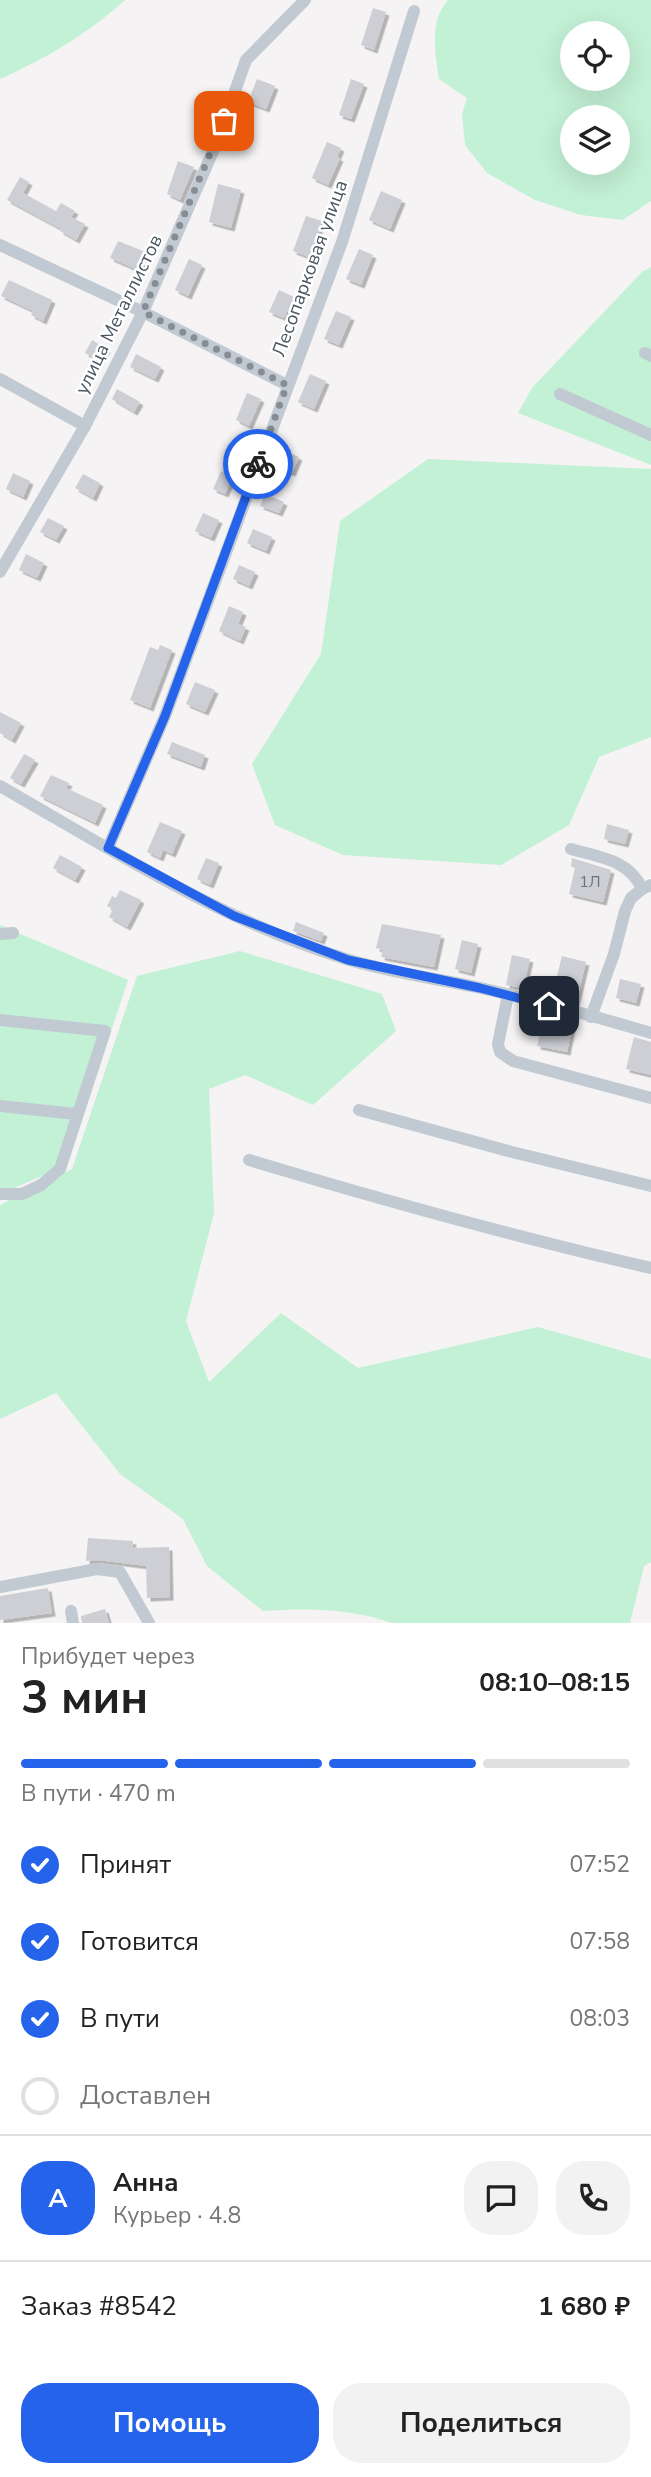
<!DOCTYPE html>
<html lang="ru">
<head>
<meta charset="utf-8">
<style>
	:root { --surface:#fff; --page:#f2f2f2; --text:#222; --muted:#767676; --line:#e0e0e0; --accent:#2563eb }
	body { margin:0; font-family:"Nunito Sans",sans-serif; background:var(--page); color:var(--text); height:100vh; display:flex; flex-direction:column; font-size:26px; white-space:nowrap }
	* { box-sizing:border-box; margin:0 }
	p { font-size:23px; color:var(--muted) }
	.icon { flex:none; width:38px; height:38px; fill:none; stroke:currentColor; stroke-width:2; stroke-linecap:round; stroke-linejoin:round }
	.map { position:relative; height:1623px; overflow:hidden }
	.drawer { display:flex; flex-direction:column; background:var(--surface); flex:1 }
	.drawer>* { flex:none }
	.buttons { position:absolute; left:560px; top:21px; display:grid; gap:14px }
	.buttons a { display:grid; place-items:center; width:70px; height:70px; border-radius:50%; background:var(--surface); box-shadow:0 7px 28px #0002; font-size:35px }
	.pin { position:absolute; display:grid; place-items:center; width:60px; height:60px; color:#fff; margin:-30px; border-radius:14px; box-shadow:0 4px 10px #0006 }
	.courier { position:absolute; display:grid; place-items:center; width:70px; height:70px; margin:-35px; border:5px solid #2563eb; border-radius:50%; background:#fff; color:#222; box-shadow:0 2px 9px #0007 }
	.headline em { font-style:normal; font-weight:700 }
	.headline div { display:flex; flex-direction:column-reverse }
	.headline { display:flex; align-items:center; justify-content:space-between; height:119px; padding:0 21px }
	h1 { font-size:46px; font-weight:700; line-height:52px }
	.bar { display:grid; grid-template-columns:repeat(4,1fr); gap:10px 7px; align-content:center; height:84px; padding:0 21px }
	.bar i { height:9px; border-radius:5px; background:var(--line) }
	.bar .on { background:var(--accent) }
	.bar p { grid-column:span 4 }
	.line { display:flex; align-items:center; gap:18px; padding:0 21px; border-top:2px solid var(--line) }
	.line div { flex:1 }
	.round { display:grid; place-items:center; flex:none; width:74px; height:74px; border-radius:28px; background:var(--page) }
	ol { padding:0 21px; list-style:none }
	li { display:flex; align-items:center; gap:21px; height:77px }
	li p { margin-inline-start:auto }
	li .icon { padding:7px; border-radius:50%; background:var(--accent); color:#fff; stroke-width:4 }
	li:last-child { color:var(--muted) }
	li i { width:38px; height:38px; border:4px solid var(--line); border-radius:50% }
	.button { display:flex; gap:14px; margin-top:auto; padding:14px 21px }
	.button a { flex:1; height:80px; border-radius:28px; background:var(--accent); color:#fff; font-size:28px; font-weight:700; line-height:80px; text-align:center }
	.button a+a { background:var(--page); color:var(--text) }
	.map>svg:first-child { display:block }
	.green { fill:#c3f1d5; fill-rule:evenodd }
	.building { fill:#cdcfd5; filter:url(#shadow) }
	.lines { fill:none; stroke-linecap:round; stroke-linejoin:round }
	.minor { stroke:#c1cad2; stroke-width:12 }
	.done { stroke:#868d94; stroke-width:7; stroke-dasharray:0 12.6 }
	.route { stroke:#2563eb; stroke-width:9 }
	.labels { text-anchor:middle; stroke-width:5; stroke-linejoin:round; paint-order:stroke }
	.number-label { font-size:16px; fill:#6b747e }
	.street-label { font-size:19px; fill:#4a5661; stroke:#fff }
</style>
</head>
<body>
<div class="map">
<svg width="651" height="1623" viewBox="0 0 651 1623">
	<defs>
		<filter id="shadow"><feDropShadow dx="3.5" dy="3.5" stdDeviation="0" flood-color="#0004"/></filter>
	</defs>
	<rect width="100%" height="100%" fill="#f5f3f3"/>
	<g class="green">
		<path d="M0 0H125C89 33 45 59 0 79Z"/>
		<path d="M448 0H651V201L623 220 581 215 535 200 487 173 465 145 462 114 467 98 439 79C435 52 429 21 448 0ZM572 33H618V79H572ZM572 117H618V163H572Z"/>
		<polygon points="651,267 651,465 518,413 532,388 642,272"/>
		<polygon points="428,459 651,469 651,737 599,757 569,825 501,865 343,855 275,825 252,764 321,654 340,521"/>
		<polygon points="0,925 128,980 73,1147 61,1168 0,1194"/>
		<path d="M240 951 382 994 396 1031 313 1105 245 1075 209 1089 214 1213 186 1321 209 1382 281 1313 358 1368 538 1327 651 1359V1562L644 1566 630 1623H392C350 1608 307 1608 263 1611L207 1566 183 1519 120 1474 56 1393 0 1419V1205L72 1169 137 976Z"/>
	</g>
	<g class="building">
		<polygon points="373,8 386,12 374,50 361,45"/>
		<polygon points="257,79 275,86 266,109 248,102"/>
		<polygon points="351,79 364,84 351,119 339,115"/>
		<polygon points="327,142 341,148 337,157 340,158 328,185 312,178"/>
		<polygon points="178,161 194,167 180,200 167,194"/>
		<polygon points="20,177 29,182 23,193 56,211 61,203 75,211 71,217 85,224 76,240 60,231 61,229 7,200"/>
		<polygon points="218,184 241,190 231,228 209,222"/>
		<polygon points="381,191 402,200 390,229 369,220"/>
		<polygon points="306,216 322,221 309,257 293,251"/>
		<polygon points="118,241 148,253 140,271 110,258"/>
		<polygon points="359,249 373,255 361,285 346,279"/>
		<polygon points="189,259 202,265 188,296 175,290"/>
		<polygon points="9,280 52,300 43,321 31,315 33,311 1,296"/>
		<polygon points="279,290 294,297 284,318 269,312"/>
		<polygon points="336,311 351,317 339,345 324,339"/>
		<polygon points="92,340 107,349 100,361 85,353"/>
		<polygon points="136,354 161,367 155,379 130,367"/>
		<polygon points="310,374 326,381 314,409 298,402"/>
		<polygon points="117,389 140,402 134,412 112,399"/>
		<polygon points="247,393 261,399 249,426 236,420"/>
		<polygon points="281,449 299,457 292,473 274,466"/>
		<polygon points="221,471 233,476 225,494 213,489"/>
		<polygon points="13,473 30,481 23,497 6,489"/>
		<polygon points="83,474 100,483 93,498 75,488"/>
		<polygon points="265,494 284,502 279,513 260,506"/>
		<polygon points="203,513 219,520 211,538 195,531"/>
		<polygon points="48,518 64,526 56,540 40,532"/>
		<polygon points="253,529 272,537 266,551 247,543"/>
		<polygon points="26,554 44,563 37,578 19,570"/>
		<polygon points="239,565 255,572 249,586 233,579"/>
		<polygon points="229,606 243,612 238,624 246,627 240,641 219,631"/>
		<polygon points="160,645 172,650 150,708 130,700 150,647 158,650"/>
		<polygon points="195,682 215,690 205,712 186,704"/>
		<polygon points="0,712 21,723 12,740 0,733"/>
		<polygon points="172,742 205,755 201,767 167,754"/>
		<polygon points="24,754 35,760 21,784 10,778"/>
		<polygon points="51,775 69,783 66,788 103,805 95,823 40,796"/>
		<polygon points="160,822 182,831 172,854 163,850 160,858 147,852"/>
		<polygon points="607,824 629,830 625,844 604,839"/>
		<polygon points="60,855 82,867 75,880 53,868"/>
		<polygon points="206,858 219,863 210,885 197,879"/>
		<polygon points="572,858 611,870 603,902 569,894 575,868 571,866"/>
		<polygon points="120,890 141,900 127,927 109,917 113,909 107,906 112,896 116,898"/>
		<polygon points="296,922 324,933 321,941 293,931"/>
		<polygon points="382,924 441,935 434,967 381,957 383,950 376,948"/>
		<polygon points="462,940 478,944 471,973 455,969"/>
		<polygon points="512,955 530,959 523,988 506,985"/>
		<polygon points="562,956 586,962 576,1003 552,996"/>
		<polygon points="620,979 641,984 636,1003 616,998"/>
		<polygon points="539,1019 572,1027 567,1052 537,1046 540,1036 535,1035"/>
		<polygon points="634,1037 651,1042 651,1075 626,1069"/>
		<polygon points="88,1538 133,1541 132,1548 169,1547 170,1597 147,1598 146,1566 98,1560 86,1561"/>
		<polygon points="48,1588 52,1613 0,1620 0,1596"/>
		<polygon points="105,1609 109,1623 82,1623 81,1616"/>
	</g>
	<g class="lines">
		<g class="minor">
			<polyline points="0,245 143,312 287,385"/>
			<polyline points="645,353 651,356"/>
			<polyline points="0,379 85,426"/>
			<polyline points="560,394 651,435"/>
			<polyline points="0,572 85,426 143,312 217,142 246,60 305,0"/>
			<path d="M0 786C112 850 222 921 346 959 388 972 433 978 476 987 535 1000 594 1016 651 1033"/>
			<polyline points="108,848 165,716 342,242 414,11"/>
			<path d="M571 849C599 857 630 860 642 889"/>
			<polyline points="0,934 13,933"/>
			<polyline points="508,995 498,1044 500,1052 513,1061 651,1098"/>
			<polyline points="591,1017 614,954 625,911 631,898 642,889 651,885"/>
			<polyline points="0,1020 105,1031 60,1169 41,1185 22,1194 0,1194"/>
			<polyline points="0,1106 76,1114"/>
			<polyline points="359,1110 512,1152 651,1186"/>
			<path d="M249 1160C382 1200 515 1237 651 1268"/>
			<polyline points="0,1587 97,1569 120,1572 149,1623"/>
			<polyline points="71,1611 73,1623"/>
		</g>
	</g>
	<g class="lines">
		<polyline class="done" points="224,121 143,312 287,385 258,464"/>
		<polyline class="route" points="258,464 165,716 108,848 234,916 348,960 480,988 549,1006"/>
	</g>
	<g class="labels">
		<g class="number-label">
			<text x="590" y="887">1Л</text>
		</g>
		<g class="street-label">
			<text transform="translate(309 268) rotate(-70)" y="7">Лесопарковая улица</text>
			<text transform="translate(118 314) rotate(-64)" y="7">улица Металлистов</text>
		</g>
	</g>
</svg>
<div class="buttons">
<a><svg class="icon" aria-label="locate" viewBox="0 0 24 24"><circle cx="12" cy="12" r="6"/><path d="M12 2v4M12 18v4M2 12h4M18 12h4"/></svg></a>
<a><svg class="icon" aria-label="layers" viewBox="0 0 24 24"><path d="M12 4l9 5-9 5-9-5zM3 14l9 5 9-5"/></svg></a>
</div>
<div class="pin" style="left:224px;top:121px;background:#ea580c"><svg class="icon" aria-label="bag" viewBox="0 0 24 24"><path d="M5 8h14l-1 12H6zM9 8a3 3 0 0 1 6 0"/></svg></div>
<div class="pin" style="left:549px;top:1006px;background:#1f2937"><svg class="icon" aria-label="home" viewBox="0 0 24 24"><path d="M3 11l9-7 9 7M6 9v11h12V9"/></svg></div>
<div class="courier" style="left:258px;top:464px"><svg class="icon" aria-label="bike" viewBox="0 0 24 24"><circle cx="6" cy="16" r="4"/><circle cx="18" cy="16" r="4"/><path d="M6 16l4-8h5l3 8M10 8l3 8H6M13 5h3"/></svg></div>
</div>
<section class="drawer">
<div class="headline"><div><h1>3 мин</h1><p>Прибудет через</p></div><em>08:10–08:15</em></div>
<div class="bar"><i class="on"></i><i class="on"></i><i class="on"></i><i></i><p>В пути · 470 m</p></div>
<ol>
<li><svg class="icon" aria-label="check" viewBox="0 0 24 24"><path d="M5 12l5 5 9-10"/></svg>Принят<p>07:52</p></li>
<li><svg class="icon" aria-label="check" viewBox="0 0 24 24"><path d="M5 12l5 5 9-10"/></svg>Готовится<p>07:58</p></li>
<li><svg class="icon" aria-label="check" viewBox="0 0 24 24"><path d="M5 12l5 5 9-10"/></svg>В пути<p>08:03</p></li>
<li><i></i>Доставлен</li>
</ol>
<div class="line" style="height:126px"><b class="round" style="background:var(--accent);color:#fff">А</b><div><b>Анна</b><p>Курьер · 4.8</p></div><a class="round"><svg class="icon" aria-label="chat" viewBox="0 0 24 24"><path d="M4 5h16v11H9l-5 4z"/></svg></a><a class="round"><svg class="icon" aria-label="phone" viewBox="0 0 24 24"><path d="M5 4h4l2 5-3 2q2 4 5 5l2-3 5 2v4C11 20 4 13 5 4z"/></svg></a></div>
<div class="line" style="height:91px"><div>Заказ #8542</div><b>1 680 ₽</b></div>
<div class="button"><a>Помощь</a><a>Поделиться</a></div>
</section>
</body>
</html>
